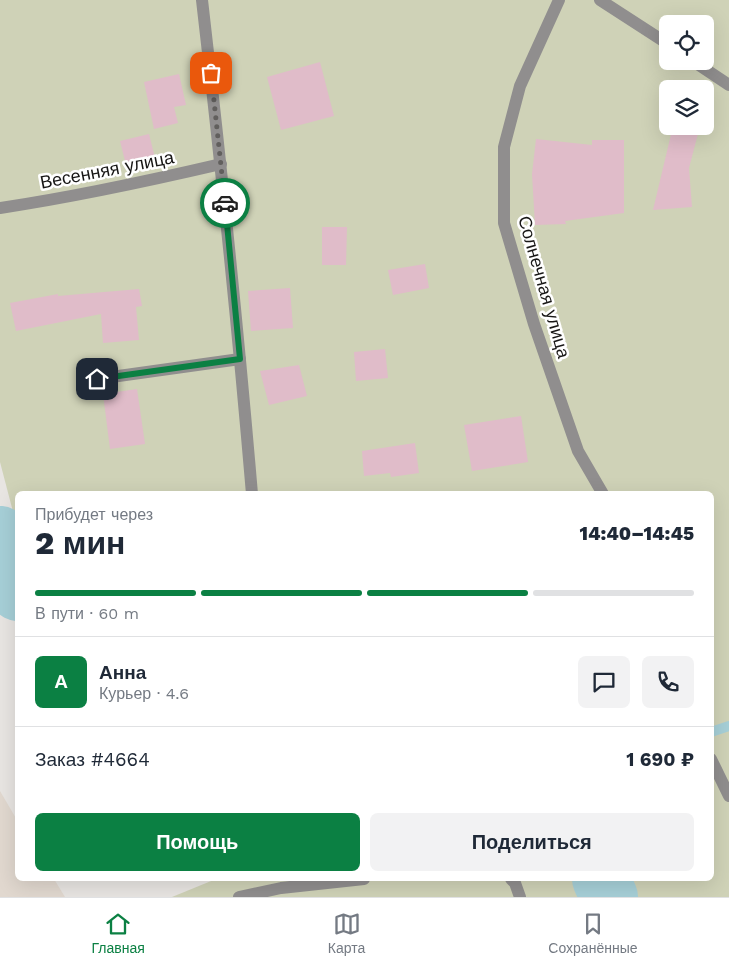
<!DOCTYPE html>
<html lang="ru">
<head>
<meta charset="utf-8">
<style>
	:root { --surface:#fff; --page:#f2f2f3; --text:#1f2937; --muted:#747a83; --line:#e0e1e3; --accent:#0b8043 }
	body { margin:0; font-family:"Work Sans",sans-serif; background:var(--page); color:var(--text); height:100vh; display:flex; flex-direction:column; font-size:19px; white-space:nowrap }
	* { box-sizing:border-box; margin:0 }
	p { font-size:16px; color:var(--muted) }
	.icon { flex:none; width:28px; height:28px; fill:none; stroke:currentColor; stroke-width:2; stroke-linecap:round; stroke-linejoin:round }
	.map { position:relative; flex:1; overflow:hidden }
	.side { position:absolute; left:15px; top:491px; width:699px; height:390px; display:flex; flex-direction:column; background:var(--surface); border-radius:8px; box-shadow:0 5px 20px #0002 }
	.side>* { flex:none }
	.tools { position:absolute; left:659px; top:15px; display:grid; gap:10px }
	.tools a { display:grid; place-items:center; width:55px; height:55px; border-radius:8px; background:var(--surface); box-shadow:0 5px 20px #0002; font-size:25px }
	.pin { position:absolute; display:grid; place-items:center; width:42px; height:42px; color:#fff; margin:-21px; border-radius:10px; box-shadow:0 2px 8px #0006 }
	.courier { position:absolute; display:grid; place-items:center; width:50px; height:50px; margin:-25px; border:4px solid #0b8043; border-radius:50%; background:#fff; color:#222; box-shadow:0 1px 6px #0007 }
	.head em { font-style:normal; font-weight:800 }
	.head div { display:flex; flex-direction:column-reverse }
	.head { display:flex; align-items:center; justify-content:space-between; height:85px; padding:0 20px }
	h1 { font-size:32px; font-weight:800; line-height:38px }
	.bar { display:grid; grid-template-columns:repeat(4,1fr); gap:8px 5px; align-content:center; height:60px; padding:0 20px }
	.bar i { height:6px; border-radius:4px; background:var(--line) }
	.bar .on { background:var(--accent) }
	.bar p { grid-column:span 4 }
	.line { display:flex; align-items:center; gap:12px; padding:0 20px; border-top:1px solid var(--line) }
	.line div { flex:1 }
	.round { display:grid; place-items:center; flex:none; width:52px; height:52px; border-radius:8px; background:var(--page) }
	.action { display:flex; gap:10px; margin-top:auto; padding:10px 20px }
	.action a { flex:1; height:58px; border-radius:8px; background:var(--accent); color:#fff; font-size:20px; font-weight:800; line-height:58px; text-align:center }
	.action a+a { background:var(--page); color:var(--text) }
	.tabs { display:flex; justify-content:space-around; align-items:center; height:70px; border-top:1px solid var(--line); background:var(--surface); font-size:14px; color:var(--muted) }
	.tabs a { display:grid; justify-items:center; gap:2px }
	.tabs .on { color:var(--accent) }
	.map>svg:first-child { display:block }
	.built { fill:#e1d8cf }
	.green { fill:#cfd2b7; fill-rule:evenodd }
	.lines { fill:none; stroke-linecap:round; stroke-linejoin:round }
	.stream { stroke:#a6cfd7; stroke-width:10 }
	.river { stroke:#a6cfd7; stroke-width:58 }
	.building { fill:#e0bcc9 }
	.minor { stroke:#908e8e; stroke-width:12 }
	.done { stroke:#615f5d; stroke-width:5; stroke-dasharray:0 9 }
	.route { stroke:#0b8043; stroke-width:6 }
	.labels { text-anchor:middle; stroke-width:5; stroke-linejoin:round; paint-order:stroke }
	.street-label { font-size:18px; fill:#181716; stroke:#fff }
</style>
</head>
<body>
<div class="map">
<svg width="729" height="897" viewBox="0 0 729 897">
	<rect width="100%" height="100%" fill="#e8e5e2"/>
	<polygon class="built" points="0,791 17,820 18,879 54,879 65,897 0,897"/>
	<g class="green">
		<path d="M0 0H729V897H630L623 879H711V494H18L17 527 0 462ZM668 24H705V61H668ZM668 89H705V126H668Z"/>
		<polygon points="216,879 576,879 584,897 172,897"/>
	</g>
	<g class="lines">
		<polyline class="stream" points="711,732 729,726"/>
		<g class="river">
			<polyline points="0,535 18,592"/>
			<polyline points="601,879 609,897"/>
		</g>
	</g>
	<g class="building">
		<polygon points="320,62 334,116 281,130 267,77"/>
		<polygon points="179,74 186,105 174,107 178,123 154,129 144,82"/>
		<polygon points="673,126 700,126 689,168 692,207 653,210"/>
		<polygon points="149,134 157,166 128,173 120,141"/>
		<polygon points="536,139 592,145 592,140 624,140 624,213 565,221 566,224 535,225 532,174"/>
		<polygon points="322,227 347,227 346,265 322,265"/>
		<polygon points="425,264 429,288 393,295 388,270"/>
		<polygon points="290,288 293,328 251,331 248,291"/>
		<polygon points="139,289 142,306 136,307 139,340 103,343 101,314 16,331 10,303 58,294 58,296"/>
		<polygon points="385,349 388,378 356,381 354,352"/>
		<polygon points="299,365 307,396 269,405 260,371"/>
		<polygon points="137,389 145,444 110,449 103,394"/>
		<polygon points="521,416 528,462 472,471 464,425"/>
		<polygon points="415,443 419,473 391,477 390,473 364,476 362,451"/>
	</g>
	<g class="lines">
		<g class="minor">
			<path d="M202 0C221 164 238 329 252 494"/>
			<polyline points="559,0 520,86 504,147 504,223 534,324 578,451 603,494"/>
			<polyline points="600,0 668,44"/>
			<polyline points="693,61 729,85"/>
			<path d="M0 208C74 197 148 181 221 164"/>
			<polyline points="97,379 240,359"/>
			<polyline points="711,759 729,796"/>
			<polyline points="511,879 515,883 520,897"/>
			<polyline points="239,897 281,888 364,879"/>
		</g>
	</g>
	<g class="lines">
		<polyline class="done" points="211,73 225,203"/>
		<polyline class="route" points="97,379 240,359 225,203"/>
	</g>
	<g class="labels">
		<g class="street-label">
			<text transform="translate(107 170) rotate(-11)" y="6">Весенняя улица</text>
			<text transform="translate(544 287) rotate(74)" y="6">Солнечная улица</text>
		</g>
	</g>
</svg>
<div class="tools">
<a><svg class="icon" aria-label="locate" viewBox="0 0 24 24"><circle cx="12" cy="12" r="6"/><path d="M12 2v4M12 18v4M2 12h4M18 12h4"/></svg></a>
<a><svg class="icon" aria-label="layers" viewBox="0 0 24 24"><path d="M12 4l9 5-9 5-9-5zM3 14l9 5 9-5"/></svg></a>
</div>
<div class="pin" style="left:211px;top:73px;background:#ea580c"><svg class="icon" aria-label="bag" viewBox="0 0 24 24"><path d="M5 8h14l-1 12H6zM9 8a3 3 0 0 1 6 0"/></svg></div>
<div class="pin" style="left:97px;top:379px;background:#1f2937"><svg class="icon" aria-label="home" viewBox="0 0 24 24"><path d="M3 11l9-7 9 7M6 9v11h12V9"/></svg></div>
<div class="courier" style="left:225px;top:203px"><svg class="icon" aria-label="car" viewBox="0 0 24 24"><path d="M5 17H2v-5l4-1 3-4h7l3 4 3 1v5h-3M9 17h6M6 11h13"/><circle cx="7" cy="17" r="2"/><circle cx="17" cy="17" r="2"/></svg></div>
<section class="side">
<div class="head"><div><h1>2 мин</h1><p>Прибудет через</p></div><em>14:40–14:45</em></div>
<div class="bar"><i class="on"></i><i class="on"></i><i class="on"></i><i></i><p>В пути · 60 m</p></div>
<div class="line" style="height:90px"><b class="round" style="background:var(--accent);color:#fff">А</b><div><b>Анна</b><p>Курьер · 4.6</p></div><a class="round"><svg class="icon" aria-label="chat" viewBox="0 0 24 24"><path d="M4 5h16v11H9l-5 4z"/></svg></a><a class="round"><svg class="icon" aria-label="phone" viewBox="0 0 24 24"><path d="M5 4h4l2 5-3 2q2 4 5 5l2-3 5 2v4C11 20 4 13 5 4z"/></svg></a></div>
<div class="line" style="height:65px"><div>Заказ #4664</div><b>1 690 ₽</b></div>
<div class="action"><a>Помощь</a><a>Поделиться</a></div>
</section>
</div>
<nav class="tabs">
<a class="on"><svg class="icon" aria-label="home" viewBox="0 0 24 24"><path d="M3 11l9-7 9 7M6 9v11h12V9"/></svg>Главная</a>
<a><svg class="icon" aria-label="map" viewBox="0 0 24 24"><path d="M3 6l6-2 6 2 6-2v14l-6 2-6-2-6 2zM9 4v14M15 6v14"/></svg>Карта</a>
<a><svg class="icon" aria-label="saved" viewBox="0 0 24 24"><path d="M7 4h10v16l-5-4-5 4z"/></svg>Сохранённые</a>
</nav>
</body>
</html>
